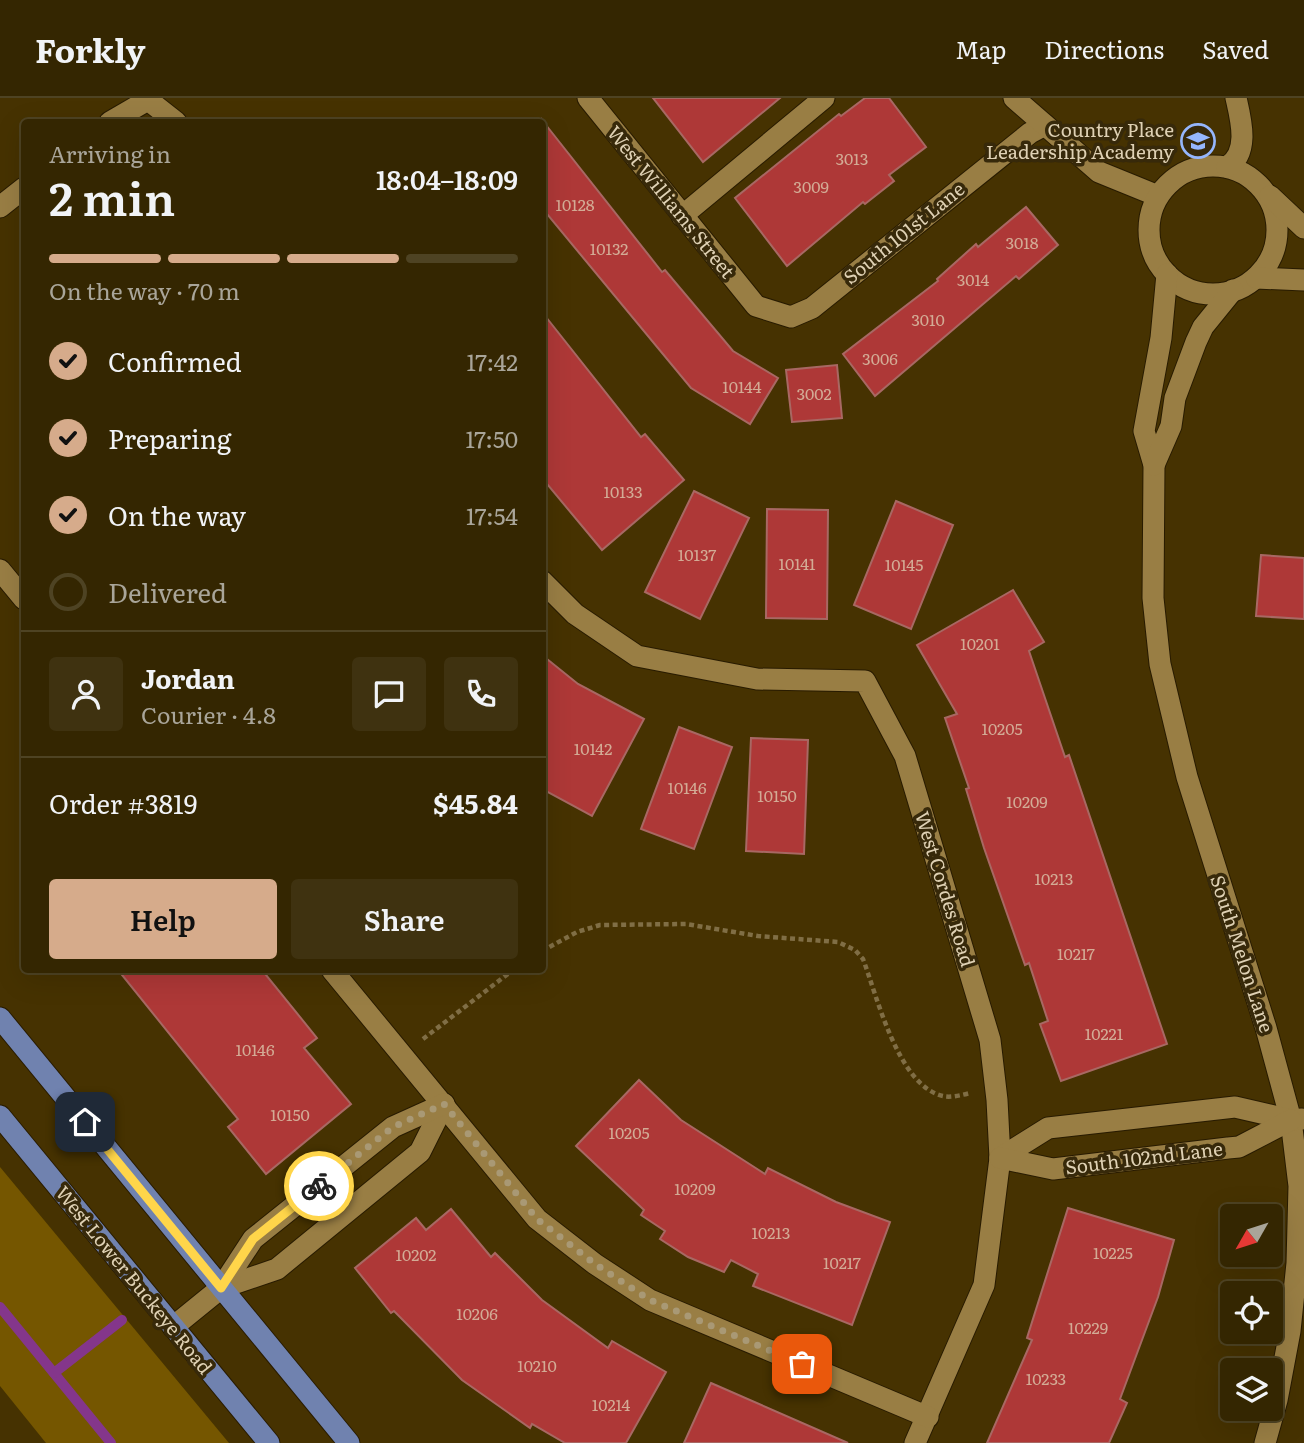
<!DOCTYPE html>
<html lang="en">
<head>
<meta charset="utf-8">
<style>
	:root { --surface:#342601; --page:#3f3210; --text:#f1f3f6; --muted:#a9a599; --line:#4e4323; --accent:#d6ab8b }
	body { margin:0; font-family:Literata,serif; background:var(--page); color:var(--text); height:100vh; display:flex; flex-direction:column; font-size:26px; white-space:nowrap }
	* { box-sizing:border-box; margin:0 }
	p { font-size:23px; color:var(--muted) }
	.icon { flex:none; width:38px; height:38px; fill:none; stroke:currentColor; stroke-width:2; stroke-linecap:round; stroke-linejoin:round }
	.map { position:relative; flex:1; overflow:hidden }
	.sheet { position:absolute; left:21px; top:21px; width:525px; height:854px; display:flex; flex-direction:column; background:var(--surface); border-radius:7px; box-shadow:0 7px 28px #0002,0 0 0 2px var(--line) }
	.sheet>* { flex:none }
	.needle { width:46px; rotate:231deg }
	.controls { position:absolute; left:1220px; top:1106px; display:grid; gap:14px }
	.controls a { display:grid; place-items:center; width:63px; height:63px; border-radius:7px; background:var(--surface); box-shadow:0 7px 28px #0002,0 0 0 2px var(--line); font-size:35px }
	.pin { position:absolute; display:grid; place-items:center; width:60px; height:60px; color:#fff; margin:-30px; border-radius:14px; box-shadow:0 4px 10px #0006 }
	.courier { position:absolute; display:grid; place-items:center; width:70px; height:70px; margin:-35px; border:5px solid #ffd54a; border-radius:50%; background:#fff; color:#222; box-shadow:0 2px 9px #0007 }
	.headline em { font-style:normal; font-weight:600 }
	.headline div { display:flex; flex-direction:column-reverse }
	.headline { display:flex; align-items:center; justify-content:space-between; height:119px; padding:0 28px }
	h1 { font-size:46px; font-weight:600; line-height:52px }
	.bar { display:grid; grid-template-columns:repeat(4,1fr); gap:10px 7px; align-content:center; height:84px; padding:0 28px }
	.bar i { height:9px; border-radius:5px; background:var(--line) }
	.bar .on { background:var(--accent) }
	.bar p { grid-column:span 4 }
	.line { display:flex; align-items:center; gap:18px; padding:0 28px; border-top:2px solid var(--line) }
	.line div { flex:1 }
	.round { display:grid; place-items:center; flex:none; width:74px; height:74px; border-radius:7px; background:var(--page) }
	ol { padding:0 28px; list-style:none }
	li { display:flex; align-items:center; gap:21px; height:77px }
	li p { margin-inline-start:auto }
	li .icon { padding:7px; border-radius:50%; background:var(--accent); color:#111; stroke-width:4 }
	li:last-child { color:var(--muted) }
	li i { width:38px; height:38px; border:4px solid var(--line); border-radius:50% }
	.primary-button { display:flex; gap:14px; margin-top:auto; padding:14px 28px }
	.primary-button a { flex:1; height:80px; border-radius:7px; background:var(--accent); color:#111; font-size:28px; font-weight:600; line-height:80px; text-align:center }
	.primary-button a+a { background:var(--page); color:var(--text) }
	header { display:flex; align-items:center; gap:42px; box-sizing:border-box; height:98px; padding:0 35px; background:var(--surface); border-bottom:2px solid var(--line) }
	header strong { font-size:33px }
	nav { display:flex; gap:38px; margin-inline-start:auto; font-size:24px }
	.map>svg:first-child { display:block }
	.green { fill:#755600 }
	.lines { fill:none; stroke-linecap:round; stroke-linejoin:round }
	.stream { stroke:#84368b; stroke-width:10 }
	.building { fill:#ae3837; stroke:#a86863; stroke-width:2 }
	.minor-casing { stroke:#281b00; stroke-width:23 }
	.major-casing { stroke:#281b00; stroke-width:23 }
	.path { stroke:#806e45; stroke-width:4.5; stroke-dasharray:5 3.5; stroke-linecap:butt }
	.minor { stroke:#997e44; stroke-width:21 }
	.major { stroke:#7082af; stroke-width:21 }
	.done { stroke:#a99975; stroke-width:7; stroke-dasharray:0 12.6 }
	.route { stroke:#ffd54a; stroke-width:9 }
	.labels { text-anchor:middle; stroke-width:7; stroke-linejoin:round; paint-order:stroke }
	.number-label { font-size:16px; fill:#d3ab95 }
	.poi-label { font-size:19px; fill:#dfd1b4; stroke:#37290a; text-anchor:end }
	.street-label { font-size:19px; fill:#dfd1b4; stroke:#37290a }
</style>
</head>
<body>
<header>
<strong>Forkly</strong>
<nav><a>Map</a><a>Directions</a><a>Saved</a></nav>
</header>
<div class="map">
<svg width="1304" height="1345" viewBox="0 0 1304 1345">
	<rect width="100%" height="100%" fill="#463201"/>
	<polygon class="green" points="0,1069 229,1345 46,1345 0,1288"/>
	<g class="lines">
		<g class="stream">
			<polyline points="0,1209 111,1345"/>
			<polyline points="54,1275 122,1222"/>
		</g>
	</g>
	<g class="building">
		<polygon points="653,0 780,0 703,64"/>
		<polygon points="865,0 889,0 926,49 889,77 894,83 865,106 863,104 787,168 735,100 839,16 841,18"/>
		<polygon points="542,22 662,174 665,172 733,253 778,280 750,326 691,290 542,110"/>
		<polygon points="1026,109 1058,147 1019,181 1016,178 875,298 843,256 938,183 937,181 976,146 978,149"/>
		<polygon points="542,214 641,339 645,336 684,382 602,452 542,380"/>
		<polygon points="837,267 842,320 792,324 786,272"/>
		<polygon points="694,393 749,420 700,521 645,494"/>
		<polygon points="896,403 953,427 911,531 854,507"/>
		<polygon points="767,411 828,412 827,521 766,520"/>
		<polygon points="1261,457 1304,460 1304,521 1256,518"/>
		<polygon points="1013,492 1044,544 1029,553 1065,659 1069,657 1167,946 1061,983 1040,926 1048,923 1029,865 1025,867 984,750 966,691 969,690 945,620 957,616 917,547"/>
		<polygon points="542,557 578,586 644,621 592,718 542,691"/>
		<polygon points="679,629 732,649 694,751 641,731"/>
		<polygon points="751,640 808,642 804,756 746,753"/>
		<polygon points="118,872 262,872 317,940 304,950 351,1006 266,1076 228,1029 238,1021"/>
		<polygon points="639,982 681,1022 765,1076 768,1070 836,1104 890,1124 852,1227 753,1188 758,1176 731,1162 724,1174 688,1159 660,1141 665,1133 641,1117 644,1112 576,1048"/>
		<polygon points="1068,1110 1174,1142 1158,1199 1120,1301 1127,1305 1109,1345 987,1345 1032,1242 1027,1240"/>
		<polygon points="451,1111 491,1159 495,1155 542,1202 608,1250 612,1243 666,1274 626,1345 565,1345 532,1326 530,1330 462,1282 394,1213 391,1215 355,1170 416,1120 426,1132"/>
		<polygon points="711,1285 848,1345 684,1345"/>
	</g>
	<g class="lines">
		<g class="minor-casing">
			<g id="minor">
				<polyline points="588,0 756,208 791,219 812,210 1030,35 1045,27"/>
				<polyline points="1014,0 1099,74 1158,98"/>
				<polyline points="110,24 148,2 176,24"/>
				<circle cx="1213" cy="132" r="64"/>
				<path d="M1227 69C1250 55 1241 22 1236 0"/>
				<polyline points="1270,98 1304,130"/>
				<polyline points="0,109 24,90"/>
				<polyline points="682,118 824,0"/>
				<polyline points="1167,176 1161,240 1144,333 1154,367 1153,500 1160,566 1187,679 1266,930 1291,1022 1299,1088 1297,1165 1290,1233 1277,1302 1265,1345"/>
				<polyline points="1256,180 1304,182"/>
				<polyline points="1154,367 1171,328 1175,300 1196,244 1203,229 1233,192"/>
				<polyline points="0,472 24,501"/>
				<polyline points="542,483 575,516 637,558 757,581 865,583 905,658 990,942 997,1002 1000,1060 984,1187 915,1345"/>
				<polyline points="332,872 537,1121 595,1166 650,1202 928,1319"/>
				<polyline points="1000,1060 1048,1030 1235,1009 1291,1022 1302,1021"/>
				<polyline points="1000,1060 1053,1071 1228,1050 1239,1049 1291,1022"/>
				<polyline points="221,1190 277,1171 420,1054 444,1006"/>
				<polyline points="173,1229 221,1190 253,1141 393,1029 444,1006"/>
			</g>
		</g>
		<g class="major-casing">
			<g id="major">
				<polyline points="0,920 349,1345"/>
				<polyline points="0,1018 269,1345"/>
			</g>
		</g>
		<g class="path">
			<path d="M542 853 577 834 600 827 686 826 758 838 838 844 855 852 863 861C877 898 898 988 943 998 950 1000 962 997 970 995"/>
			<polyline points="423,941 513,872"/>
		</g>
		<use href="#minor" class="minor"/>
		<use href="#major" class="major"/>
	</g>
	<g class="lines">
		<polyline class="done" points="319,1088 393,1029 444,1006 537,1121 595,1166 650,1202 802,1266"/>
		<polyline class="route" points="85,1024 221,1190 253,1141 319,1088"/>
	</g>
	<defs>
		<g id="school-ring" transform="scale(1.75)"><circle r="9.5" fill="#37290a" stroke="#95b6fd" stroke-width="1.5"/><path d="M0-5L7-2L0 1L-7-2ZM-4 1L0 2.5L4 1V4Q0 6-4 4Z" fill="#95b6fd"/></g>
	</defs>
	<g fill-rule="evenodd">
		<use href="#school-ring" x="1198" y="43"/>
	</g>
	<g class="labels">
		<g class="number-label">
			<text x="852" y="67">3013</text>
			<text x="811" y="95">3009</text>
			<text x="575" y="113">10128</text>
			<text x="1022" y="151">3018</text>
			<text x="609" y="157">10132</text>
			<text x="973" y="188">3014</text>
			<text x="928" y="228">3010</text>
			<text x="880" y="267">3006</text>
			<text x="742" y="295">10144</text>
			<text x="814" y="302">3002</text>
			<text x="623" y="400">10133</text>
			<text x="697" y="463">10137</text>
			<text x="797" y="472">10141</text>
			<text x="904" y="473">10145</text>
			<text x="980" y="552">10201</text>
			<text x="1002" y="637">10205</text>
			<text x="593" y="657">10142</text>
			<text x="687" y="696">10146</text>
			<text x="777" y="704">10150</text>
			<text x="1027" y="710">10209</text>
			<text x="1054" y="787">10213</text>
			<text x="1076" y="862">10217</text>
			<text x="1104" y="942">10221</text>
			<text x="255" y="958">10146</text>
			<text x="290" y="1023">10150</text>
			<text x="629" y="1041">10205</text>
			<text x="695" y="1097">10209</text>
			<text x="771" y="1141">10213</text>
			<text x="1113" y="1161">10225</text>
			<text x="416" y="1163">10202</text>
			<text x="842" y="1171">10217</text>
			<text x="477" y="1222">10206</text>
			<text x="1088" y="1236">10229</text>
			<text x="537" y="1274">10210</text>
			<text x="1046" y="1287">10233</text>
			<text x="611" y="1313">10214</text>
		</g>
		<g class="poi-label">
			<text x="1174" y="39">Country Place<tspan x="1174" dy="22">Leadership Academy</tspan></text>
		</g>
		<g class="street-label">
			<text transform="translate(671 104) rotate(51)" y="7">West Williams Street</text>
			<text transform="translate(904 135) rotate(-39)" y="7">South 101st Lane</text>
			<text transform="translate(945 791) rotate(73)" y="7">West Cordes Road</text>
			<text transform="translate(1242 856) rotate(72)" y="7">South Melon Lane</text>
			<text transform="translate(1144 1060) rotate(-7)" y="7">South 102nd Lane</text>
			<text transform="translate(134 1182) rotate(51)" y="7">West Lower Buckeye Road</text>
		</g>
	</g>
</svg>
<div class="controls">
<a><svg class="needle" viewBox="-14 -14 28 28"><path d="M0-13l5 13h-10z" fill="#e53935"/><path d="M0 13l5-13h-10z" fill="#a9a599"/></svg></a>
<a><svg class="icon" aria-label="locate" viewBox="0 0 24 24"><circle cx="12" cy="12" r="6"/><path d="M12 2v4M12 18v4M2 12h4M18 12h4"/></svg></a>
<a><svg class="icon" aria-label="layers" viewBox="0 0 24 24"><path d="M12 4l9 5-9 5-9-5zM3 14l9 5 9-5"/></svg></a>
</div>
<div class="pin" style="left:802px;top:1266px;background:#ea580c"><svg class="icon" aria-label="bag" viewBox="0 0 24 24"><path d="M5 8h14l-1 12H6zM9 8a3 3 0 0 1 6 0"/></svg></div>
<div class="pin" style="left:85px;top:1024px;background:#1f2937"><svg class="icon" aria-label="home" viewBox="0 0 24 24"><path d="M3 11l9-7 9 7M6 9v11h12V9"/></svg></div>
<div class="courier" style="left:319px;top:1088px"><svg class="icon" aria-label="bike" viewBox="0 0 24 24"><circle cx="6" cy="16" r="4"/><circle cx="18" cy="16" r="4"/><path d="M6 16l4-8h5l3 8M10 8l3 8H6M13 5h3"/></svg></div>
<section class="sheet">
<div class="headline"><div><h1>2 min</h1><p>Arriving in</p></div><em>18:04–18:09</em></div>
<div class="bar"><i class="on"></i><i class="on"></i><i class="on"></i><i></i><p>On the way · 70 m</p></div>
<ol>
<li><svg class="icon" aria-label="check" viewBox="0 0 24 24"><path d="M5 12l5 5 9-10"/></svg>Confirmed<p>17:42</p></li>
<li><svg class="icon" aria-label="check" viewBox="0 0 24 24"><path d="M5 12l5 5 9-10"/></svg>Preparing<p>17:50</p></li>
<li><svg class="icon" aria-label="check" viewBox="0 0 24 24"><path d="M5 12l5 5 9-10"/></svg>On the way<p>17:54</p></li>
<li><i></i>Delivered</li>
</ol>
<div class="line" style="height:126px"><a class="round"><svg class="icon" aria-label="person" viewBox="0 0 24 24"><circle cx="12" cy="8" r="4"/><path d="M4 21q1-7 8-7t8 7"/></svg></a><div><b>Jordan</b><p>Courier · 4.8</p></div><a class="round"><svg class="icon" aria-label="chat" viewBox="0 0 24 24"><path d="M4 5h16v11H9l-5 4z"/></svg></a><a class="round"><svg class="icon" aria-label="phone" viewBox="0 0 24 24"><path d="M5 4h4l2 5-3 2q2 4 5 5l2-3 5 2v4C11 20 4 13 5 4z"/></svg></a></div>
<div class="line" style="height:91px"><div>Order #3819</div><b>$45.84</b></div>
<div class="primary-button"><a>Help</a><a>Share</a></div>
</section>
</div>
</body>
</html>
